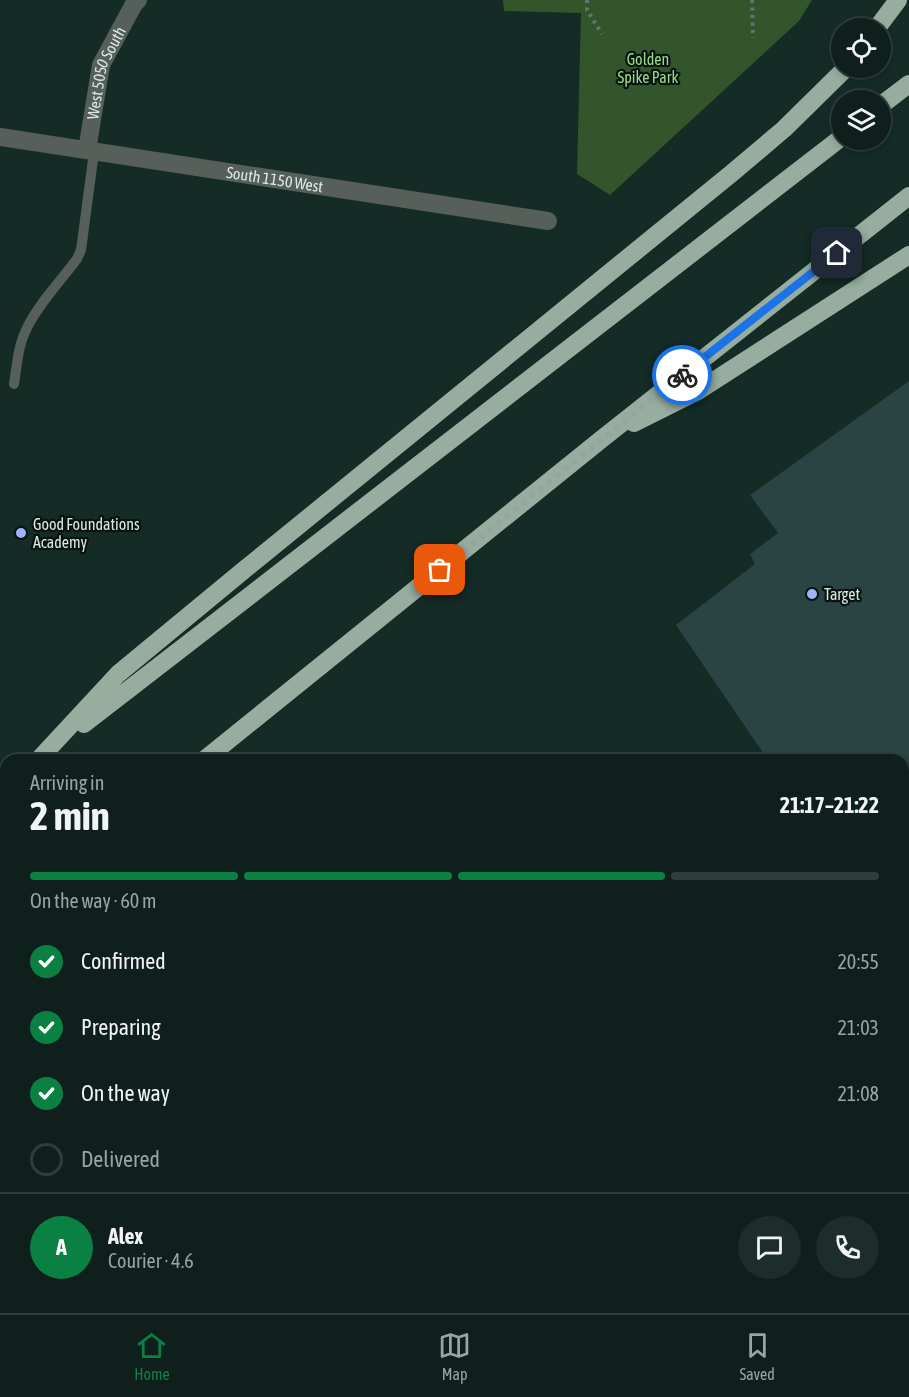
<!DOCTYPE html>
<html lang="en">
<head>
<meta charset="utf-8">
<style>
	:root { --surface:#0f201c; --page:#1d2d29; --text:#f1f3f6; --muted:#9ba3a3; --line:#2f3e3b; --accent:#0b8043 }
	body { margin:0; font-family:"Asap Condensed",sans-serif; background:var(--page); color:var(--text); height:100vh; display:flex; flex-direction:column; font-size:22px; white-space:nowrap }
	* { box-sizing:border-box; margin:0 }
	p { font-size:20px; color:var(--muted) }
	.icon { flex:none; width:33px; height:33px; fill:none; stroke:currentColor; stroke-width:2; stroke-linecap:round; stroke-linejoin:round }
	.map { position:relative; flex:1; overflow:hidden }
	.details { position:absolute; left:0px; top:754px; width:909px; height:560px; display:flex; flex-direction:column; background:var(--surface); border-radius:18px 18px 0 0; box-shadow:0 3px 9px #0003,0 0 0 2px var(--line) }
	.details>* { flex:none }
	.fabs { position:absolute; left:831px; top:18px; display:grid; gap:12px }
	.fabs a { display:grid; place-items:center; width:60px; height:60px; border-radius:50%; background:var(--surface); box-shadow:0 3px 9px #0003,0 0 0 2px var(--line); font-size:30px }
	.pin { position:absolute; display:grid; place-items:center; width:51px; height:51px; color:#fff; margin:-26px; border-radius:12px; box-shadow:0 3px 9px #0006 }
	.courier { position:absolute; display:grid; place-items:center; width:60px; height:60px; margin:-30px; border:4px solid #1a73e8; border-radius:50%; background:#fff; color:#222; box-shadow:0 2px 8px #0007 }
	.headline em { font-style:normal; font-weight:700 }
	.headline div { display:flex; flex-direction:column-reverse }
	.headline { display:flex; align-items:center; justify-content:space-between; height:102px; padding:0 30px }
	h1 { font-size:39px; font-weight:700; line-height:45px }
	.bar { display:grid; grid-template-columns:repeat(4,1fr); gap:9px 6px; align-content:center; height:72px; padding:0 30px }
	.bar i { height:8px; border-radius:4px; background:var(--line) }
	.bar .selected { background:var(--accent) }
	.bar p { grid-column:span 4 }
	.line { display:flex; align-items:center; gap:15px; padding:0 30px; border-top:2px solid var(--line) }
	.line div { flex:1 }
	.round { display:grid; place-items:center; flex:none; width:63px; height:63px; border-radius:32px; background:var(--page) }
	ol { padding:0 30px; list-style:none }
	li { display:flex; align-items:center; gap:18px; height:66px }
	li p { margin-inline-start:auto }
	li .icon { padding:6px; border-radius:50%; background:var(--accent); color:#fff; stroke-width:4 }
	li:last-child { color:var(--muted) }
	li i { width:33px; height:33px; border:3px solid var(--line); border-radius:50% }
	.dock { display:flex; justify-content:space-around; align-items:center; height:84px; border-top:2px solid var(--line); background:var(--surface); font-size:16px; color:var(--muted) }
	.dock a { display:grid; justify-items:center; gap:3px }
	.dock .selected { color:var(--accent) }
	.map>svg:first-child { display:block }
	.green { fill:#33552c }
	.forest { fill:#38632f }
	.building { fill:#2a4444 }
	.lines { fill:none; stroke-linecap:round; stroke-linejoin:round }
	.path { stroke:#627671; stroke-width:4; stroke-dasharray:3 4.5; stroke-linecap:butt }
	.lane { stroke:#565f59; stroke-width:10 }
	.street { stroke:#565f59; stroke-width:18 }
	.secondary { stroke:#707e75; stroke-width:18 }
	.highway { stroke:#96ad9f; stroke-width:18 }
	.done { stroke:#95a6a2; stroke-width:6; stroke-dasharray:0 10.8 }
	.route { stroke:#1a73e8; stroke-width:8 }
	.poi-dot { fill:#9bb4fd; stroke:#08120f; stroke-width:2 }
	.labels { text-anchor:middle; stroke-width:4.5; stroke-linejoin:round; paint-order:stroke }
	.park-label { font-size:16px; fill:#9bdb8e; stroke:#08120f }
	.street-label { font-size:16px; fill:#dbe9e5; stroke:#08120f }
	.poi-label { font-size:16px; fill:#dbe9e5; stroke:#08120f; text-anchor:start }
</style>
</head>
<body>
<div class="map">
<svg width="909" height="1313" viewBox="0 0 909 1313">
	<rect width="100%" height="100%" fill="#142b26"/>
	<g class="green">
		<polygon points="503,0 812,0 799,21 610,195 577,174 581,13 504,11"/>
		<polygon points="608,1308 651,1308 649,1313 607,1313"/>
	</g>
	<polygon class="forest" points="550,1308 608,1308 607,1313 549,1313"/>
	<g class="building">
		<polygon points="909,381 909,810 903,814 903,760 768,760 676,625 755,564 750,554 778,533 750,495"/>
		<polygon points="903,1196 909,1197 909,1313 799,1313 800,1308 903,1308"/>
	</g>
	<g class="lines">
		<g class="path">
			<polyline points="587,0 587,10 602,34"/>
			<polyline points="752,0 753,38"/>
			<polyline points="595,1313 597,1308"/>
		</g>
		<g class="lane">
			<path d="M14 384C17 365 18 345 27 328 37 306 62 279 77 259L81 250 94 152"/>
			<polyline points="903,841 909,837"/>
			<polyline points="0,1301 6,1292"/>
			<polyline points="0,1305 9,1313"/>
			<polyline points="276,1308 281,1313"/>
			<polyline points="437,1313 439,1308"/>
		</g>
		<g class="street">
			<path id="s1" d="M0 137 548 221"/>
			<path id="s2" d="M87 150 101 65 134 4 138 0"/>
		</g>
		<g class="secondary">
			<polyline points="0,836 6,838"/>
			<polyline points="903,1052 909,1054"/>
			<polyline points="686,1313 688,1308"/>
		</g>
		<g class="highway">
			<polyline points="877,28 898,0"/>
			<polyline points="880,106 909,84"/>
			<polyline points="634,423 698,391 909,255"/>
			<polyline points="84,724 842,137"/>
			<polyline points="41,757 118,674 244,570 732,173 784,129 846,68"/>
			<polyline points="204,760 603,438 909,196"/>
			<polyline points="0,789 6,784"/>
			<polyline points="0,924 6,919"/>
		</g>
	</g>
	<g class="lines">
		<polyline class="done" points="440,570 682,375"/>
		<polyline class="route" points="682,375 837,253"/>
	</g>
	<g class="poi-dot">
		<circle cx="21" cy="533" r="6"/>
		<circle cx="812" cy="594" r="6"/>
	</g>
	<g class="labels">
		<g class="park-label">
			<text x="648" y="65">Golden<tspan x="648" dy="18">Spike Park</tspan></text>
		</g>
		<g class="street-label">
			<text dy="6" stroke="none"><textPath href="#s2" startOffset="80">West 5050 South</textPath></text>
			<text dy="6" stroke="none"><textPath href="#s1" startOffset="278">South 1150 West</textPath></text>
		</g>
		<g class="poi-label">
			<text x="33" y="530">Good Foundations<tspan x="33" dy="18">Academy</tspan></text>
			<text x="824" y="600">Target</text>
		</g>
	</g>
</svg>
<div class="fabs">
<a><svg class="icon" aria-label="locate" viewBox="0 0 24 24"><circle cx="12" cy="12" r="6"/><path d="M12 2v4M12 18v4M2 12h4M18 12h4"/></svg></a>
<a><svg class="icon" aria-label="layers" viewBox="0 0 24 24"><path d="M12 4l9 5-9 5-9-5zM3 14l9 5 9-5"/></svg></a>
</div>
<div class="pin" style="left:440px;top:570px;background:#ea580c"><svg class="icon" aria-label="bag" viewBox="0 0 24 24"><path d="M5 8h14l-1 12H6zM9 8a3 3 0 0 1 6 0"/></svg></div>
<div class="pin" style="left:837px;top:253px;background:#1f2937"><svg class="icon" aria-label="home" viewBox="0 0 24 24"><path d="M3 11l9-7 9 7M6 9v11h12V9"/></svg></div>
<div class="courier" style="left:682px;top:375px"><svg class="icon" aria-label="bike" viewBox="0 0 24 24"><circle cx="6" cy="16" r="4"/><circle cx="18" cy="16" r="4"/><path d="M6 16l4-8h5l3 8M10 8l3 8H6M13 5h3"/></svg></div>
<section class="details">
<div class="headline"><div><h1>2 min</h1><p>Arriving in</p></div><em>21:17–21:22</em></div>
<div class="bar"><i class="selected"></i><i class="selected"></i><i class="selected"></i><i></i><p>On the way · 60 m</p></div>
<ol>
<li><svg class="icon" aria-label="check" viewBox="0 0 24 24"><path d="M5 12l5 5 9-10"/></svg>Confirmed<p>20:55</p></li>
<li><svg class="icon" aria-label="check" viewBox="0 0 24 24"><path d="M5 12l5 5 9-10"/></svg>Preparing<p>21:03</p></li>
<li><svg class="icon" aria-label="check" viewBox="0 0 24 24"><path d="M5 12l5 5 9-10"/></svg>On the way<p>21:08</p></li>
<li><i></i>Delivered</li>
</ol>
<div class="line" style="height:108px"><b class="round" style="background:var(--accent);color:#fff">A</b><div><b>Alex</b><p>Courier · 4.6</p></div><a class="round"><svg class="icon" aria-label="chat" viewBox="0 0 24 24"><path d="M4 5h16v11H9l-5 4z"/></svg></a><a class="round"><svg class="icon" aria-label="phone" viewBox="0 0 24 24"><path d="M5 4h4l2 5-3 2q2 4 5 5l2-3 5 2v4C11 20 4 13 5 4z"/></svg></a></div>
</section>
</div>
<nav class="dock">
<a class="selected"><svg class="icon" aria-label="home" viewBox="0 0 24 24"><path d="M3 11l9-7 9 7M6 9v11h12V9"/></svg>Home</a>
<a><svg class="icon" aria-label="map" viewBox="0 0 24 24"><path d="M3 6l6-2 6 2 6-2v14l-6 2-6-2-6 2zM9 4v14M15 6v14"/></svg>Map</a>
<a><svg class="icon" aria-label="saved" viewBox="0 0 24 24"><path d="M7 4h10v16l-5-4-5 4z"/></svg>Saved</a>
</nav>
</body>
</html>
